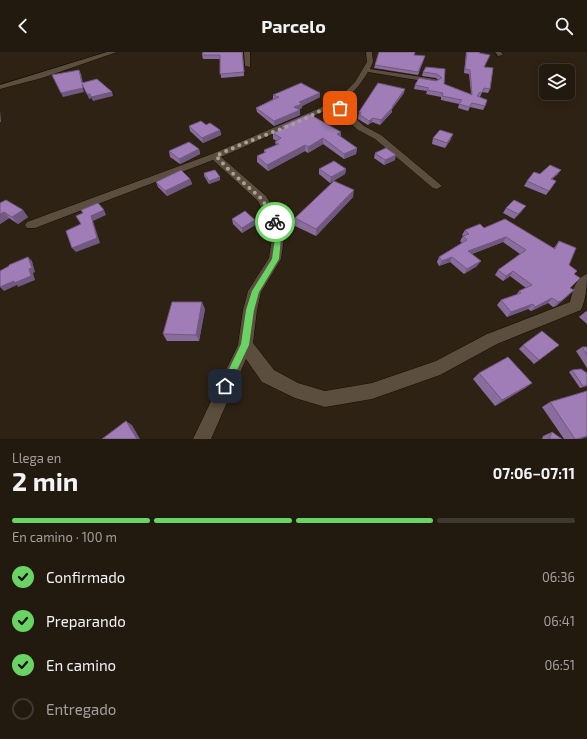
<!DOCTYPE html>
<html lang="es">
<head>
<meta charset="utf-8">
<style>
	:root { --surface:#221a0f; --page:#2e271d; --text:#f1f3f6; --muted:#a2a19e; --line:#3f382f; --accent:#69d464 }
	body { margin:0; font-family:"Exo 2",sans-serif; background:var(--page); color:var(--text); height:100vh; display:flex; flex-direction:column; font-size:15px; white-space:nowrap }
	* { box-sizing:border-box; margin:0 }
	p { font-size:13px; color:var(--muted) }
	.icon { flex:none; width:22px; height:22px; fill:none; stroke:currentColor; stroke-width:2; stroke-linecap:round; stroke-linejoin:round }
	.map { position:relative; height:387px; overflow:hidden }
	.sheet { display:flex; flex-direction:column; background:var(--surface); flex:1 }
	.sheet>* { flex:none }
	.buttons { position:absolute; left:539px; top:12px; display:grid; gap:8px }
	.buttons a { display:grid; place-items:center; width:36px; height:36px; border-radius:6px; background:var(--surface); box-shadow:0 2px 10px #0003,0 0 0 1px var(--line); font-size:20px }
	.pin { position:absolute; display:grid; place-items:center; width:34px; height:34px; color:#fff; margin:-17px; border-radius:8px; box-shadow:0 2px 6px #0006 }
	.courier { position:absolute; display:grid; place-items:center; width:40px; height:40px; margin:-20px; border:3px solid #69d464; border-radius:50%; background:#fff; color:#222; box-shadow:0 1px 5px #0007 }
	.head em { font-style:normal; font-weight:700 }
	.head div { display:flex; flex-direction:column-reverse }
	.head { display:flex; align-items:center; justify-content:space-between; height:68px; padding:0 12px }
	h1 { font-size:26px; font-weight:700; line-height:30px }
	.bar { display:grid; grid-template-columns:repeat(4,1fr); gap:6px 4px; align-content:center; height:48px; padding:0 12px }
	.bar i { height:5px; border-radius:3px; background:var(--line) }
	.bar .active { background:var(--accent) }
	.bar p { grid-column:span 4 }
	ol { padding:0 12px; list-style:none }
	li { display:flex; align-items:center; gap:12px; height:44px }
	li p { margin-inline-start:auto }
	li .icon { padding:4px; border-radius:50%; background:var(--accent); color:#111; stroke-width:4 }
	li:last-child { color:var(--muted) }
	li i { width:22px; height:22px; border:2px solid var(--line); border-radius:50% }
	header { display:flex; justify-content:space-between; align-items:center; height:52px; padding:0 12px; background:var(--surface); font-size:18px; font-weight:700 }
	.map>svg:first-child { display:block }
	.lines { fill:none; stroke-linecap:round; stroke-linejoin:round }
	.minor-casing { stroke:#160b01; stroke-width:1 }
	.minor { fill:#5b4e3e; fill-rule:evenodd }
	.wall { fill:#8a6c9d }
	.shaded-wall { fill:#705880 }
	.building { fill:#a07db7; stroke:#705880 }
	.route { fill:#69d464 }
	.done { stroke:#aaa095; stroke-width:4; stroke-dasharray:0 7.2 }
</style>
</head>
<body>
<header><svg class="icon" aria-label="back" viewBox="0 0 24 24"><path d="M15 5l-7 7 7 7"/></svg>Parcelo<svg class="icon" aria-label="search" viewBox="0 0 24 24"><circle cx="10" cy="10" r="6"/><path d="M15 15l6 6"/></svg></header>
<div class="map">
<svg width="587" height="387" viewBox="0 0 587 387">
	<rect width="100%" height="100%" fill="#2e2214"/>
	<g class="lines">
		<g class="minor-casing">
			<g id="minor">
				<polygon points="107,0 117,0 42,26 0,37 0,33"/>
				<polygon points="244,0 250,0 250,15 245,14"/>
				<path d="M366 0H372L373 10 370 17 435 27 439 29 435 31 368 20C359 35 351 43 337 53L352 57 355 66 364 74 381 83 442 134 437 137 433 136 375 87 358 78 348 69 345 60 331 56 221 105 266 144 281 170 284 186 281 207 261 240 257 258 253 291 274 318 298 331 325 339 372 331 436 309 487 282 570 250C573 239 575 226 587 222 587 234 586 247 581 258L497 292 440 323 372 347 325 355 295 346 262 330 246 307 211 387H193L238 293 243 258 248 239 269 206 272 186 269 170 258 149 213 108 35 176H27L25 173 27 170 212 102 320 56 346 39 355 30 367 10Z"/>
				<polygon points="495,0 501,0 503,3 498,4"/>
			</g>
		</g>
		<use href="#minor" class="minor"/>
	</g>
	<g class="wall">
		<polygon points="243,0 244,24 221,26 220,7 203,7 202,3"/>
		<polygon points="466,0 480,0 480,1 485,15 490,37 488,41 482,40 480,45 478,45 485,54 483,58 470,55 468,59 458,56 459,52 441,48 441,45 426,42 427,39 414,37 415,33 436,29 438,28 436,26 422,24 423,20 445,17 444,32 471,42 469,22 464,21"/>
		<polygon points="414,3 424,7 418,23 374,16 375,13"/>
		<polygon points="404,41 392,57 392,60 380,73 372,70 368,73 358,67 359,60"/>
		<polygon points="273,43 320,45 302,54 302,56 299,57 300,63 274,74 257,60 256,56 273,47"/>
		<polygon points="206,73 220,78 221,83 203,91 190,79 189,74"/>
		<polygon points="282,74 341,85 357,96 356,102 344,107 323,92 308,101 305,99 268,119 257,110 257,104 264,101 264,98 276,93 275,90 277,89 273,87 273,81 282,77"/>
		<polygon points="433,86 451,87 445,96 432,92"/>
		<polygon points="199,97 200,102 180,112 170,105 169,99"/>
		<polygon points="375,101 395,108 384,113 374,106"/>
		<polygon points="319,117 346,117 345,122 330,131 319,122"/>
		<polygon points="204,121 220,128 209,132 204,124"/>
		<polygon points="540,122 558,122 552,127 556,129 546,143 524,134 527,129"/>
		<polygon points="190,127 192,132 167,144 158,135 156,130"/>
		<polygon points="353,145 316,184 295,174 295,166"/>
		<polygon points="0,151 28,165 18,172 9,166 0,172"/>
		<polygon points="506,156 522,159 514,167 503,161"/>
		<polygon points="232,167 255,168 255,173 242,181 233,172"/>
		<polygon points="484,176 554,196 559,189 569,213 574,222 570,236 569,243 556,254 553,255 548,251 531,259 528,257 507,265 497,253 501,248 516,243 519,239 526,236 510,224 503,229 495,223 498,218 520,202 503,190 472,202 477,214 464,222 450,210 439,214 437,210 439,205 462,191 460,189 463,184 462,183 465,178"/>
		<polygon points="205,257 199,289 167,289 163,282"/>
		<polygon points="587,259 587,272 579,265 585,260"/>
		<polygon points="523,293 559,293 534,312 519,297"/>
		<polygon points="582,295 587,295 587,316 576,299"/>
		<polygon points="572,318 587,321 587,334 580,336 569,320"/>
		<polygon points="479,321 532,331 525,336 495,354 473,327"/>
		<polygon points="550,350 581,387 564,387 542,355"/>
		<polygon points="552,380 562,387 542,387 543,384"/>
	</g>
	<g class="shaded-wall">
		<polygon points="79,18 81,22 84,35 82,31"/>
		<polygon points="82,32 84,40 63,45 61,41"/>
		<polygon points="405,37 404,41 392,57 392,60 380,73 381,68"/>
		<polygon points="112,40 113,44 93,49 91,45"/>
		<polygon points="320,41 320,45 302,54 302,56 294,59 294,55 299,50"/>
		<polygon points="87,42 90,42 92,46 89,47"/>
		<polygon points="0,58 1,70 0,70"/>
		<polygon points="300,58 300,63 274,74 274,69"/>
		<polygon points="373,66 372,70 368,73 369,69"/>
		<polygon points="220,78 221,83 203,91 202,86"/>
		<polygon points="341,80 341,85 337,82"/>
		<polygon points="453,82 451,87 445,96 447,91"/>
		<polygon points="323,86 323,92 308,101 308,95"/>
		<polygon points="305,93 305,99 268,119 267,113"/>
		<polygon points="357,96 356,102 344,107 344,102"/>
		<polygon points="199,97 200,102 180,112 179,107"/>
		<polygon points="396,103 395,108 384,113 385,108"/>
		<polygon points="346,117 345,122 330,131 331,125"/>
		<polygon points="561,118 558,122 548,131 551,127"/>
		<polygon points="220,125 220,128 209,132 209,129"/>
		<polygon points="190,127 192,132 167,144 165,139"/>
		<polygon points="354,138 353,145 316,184 316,177"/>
		<polygon points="526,154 522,159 514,167 518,162"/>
		<polygon points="23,158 28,165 18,172 12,165"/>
		<polygon points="104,158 106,163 93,169 100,191 76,200 72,196 91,164"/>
		<polygon points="4,160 9,166 0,172 0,162"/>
		<polygon points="255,168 255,173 242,181 242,176"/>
		<polygon points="506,185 503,190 466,204 468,199"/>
		<polygon points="28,205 32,209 35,220 33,221 35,228 18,235 17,233 4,239 0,235 14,229 29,217"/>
		<polygon points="452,205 450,210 439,214 442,209"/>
		<polygon points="481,209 477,214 464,222 467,217"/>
		<polygon points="513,219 510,224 503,229 506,224"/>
		<polygon points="574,238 556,254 553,255 558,250"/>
		<polygon points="552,246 548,251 531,259 535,255"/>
		<polygon points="202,250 205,257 199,289 196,283"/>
		<polygon points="533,252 528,257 507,265 511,260"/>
		<polygon points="532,331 525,336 495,354 502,348"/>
		<polygon points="126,369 132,373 140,387 137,387"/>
		<polygon points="587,384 587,385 581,387 577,387"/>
	</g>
	<g class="building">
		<polygon points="203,0 242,0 244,20 220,22 220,3 202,3"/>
		<polygon points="379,0 415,0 414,3 425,4 418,20 375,13"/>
		<polygon points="467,0 479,0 479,1 490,3 484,15 493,16 490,37 484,36 482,41 480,40 477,44 487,48 485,54 472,51 469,55 459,52 462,48 442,44 443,41 427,38 429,36 415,33 419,26 436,29 442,26 437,22 423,20 426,15 445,17 444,32 472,43 470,18 465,17"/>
		<polygon points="79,18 82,31 97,27 112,40 91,45 90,42 87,42 82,32 83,36 61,41 52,23"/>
		<polygon points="301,31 320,41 299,50 302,52 294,55 300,58 274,69 256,56 279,45 273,43"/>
		<polygon points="378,31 405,37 392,55 393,55 381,68 373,66 369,69 359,62 361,61 359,60"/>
		<polygon points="309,62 341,80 337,82 357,96 344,102 323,86 308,95 305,93 267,113 257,104 266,100 264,98 279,92 275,90 281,86 273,81 284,76 282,74"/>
		<polygon points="201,69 206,73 210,71 220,78 202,86 189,74"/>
		<polygon points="440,78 453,82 447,91 433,86"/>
		<polygon points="189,90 199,97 179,107 169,99"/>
		<polygon points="386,96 396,103 385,108 375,101"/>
		<polygon points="334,109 346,117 331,125 319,117"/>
		<polygon points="550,113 561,118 551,127 556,129 549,139 527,129 534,120 540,122"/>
		<polygon points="181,118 190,127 165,139 156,130"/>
		<polygon points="215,118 220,125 209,129 204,121"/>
		<polygon points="334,129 354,138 316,177 295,166"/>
		<polygon points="6,148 23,158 12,165 4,160 0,162 0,151"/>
		<polygon points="514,148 526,154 518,162 506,156"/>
		<polygon points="98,151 104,158 91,164 97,186 72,196 66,179 81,172 76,164 83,161 81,158"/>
		<polygon points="245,159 255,168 242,176 232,167"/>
		<polygon points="505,167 555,197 559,189 576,196 569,213 577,219 574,222 580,226 570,236 574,238 561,249 558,250 552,246 535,255 533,252 511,260 501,248 521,241 519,239 532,233 513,219 506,224 498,218 526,198 506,185 468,199 481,209 467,217 452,205 442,209 439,205 467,188 463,184 469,182 465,178 480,172 484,176"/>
		<polygon points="28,205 32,216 29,217 31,224 14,231 14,229 0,235 0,219 9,214 9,213"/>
		<polygon points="172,250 202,250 196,283 163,282"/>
		<polygon points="542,279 559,293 539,308 523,293"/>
		<polygon points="582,295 587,295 587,303"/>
		<polygon points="508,305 532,331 502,348 479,321"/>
		<polygon points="581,317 587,321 587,333 583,334 572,318"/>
		<polygon points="587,339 587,384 577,387 575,387 550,350"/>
		<polygon points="126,369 137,387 102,387"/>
		<polygon points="552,380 559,385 562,387 549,387"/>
	</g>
	<polygon class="route" points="275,168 278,170 281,186 279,207 259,240 254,258 249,293 228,337 225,338 222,337 221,334 241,292 246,258 252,239 272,207 275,186 272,170"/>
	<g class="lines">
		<path class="done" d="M275 170 262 147 229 118 216 104C251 86 298 74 330 53L340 56"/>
	</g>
</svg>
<div class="buttons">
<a><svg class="icon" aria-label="layers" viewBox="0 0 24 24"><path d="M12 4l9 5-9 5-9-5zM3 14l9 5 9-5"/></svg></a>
</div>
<div class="pin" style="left:340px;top:56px;background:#ea580c"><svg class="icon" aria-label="bag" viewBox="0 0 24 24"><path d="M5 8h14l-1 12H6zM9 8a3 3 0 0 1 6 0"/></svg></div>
<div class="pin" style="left:225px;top:334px;background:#1f2937"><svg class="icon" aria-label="home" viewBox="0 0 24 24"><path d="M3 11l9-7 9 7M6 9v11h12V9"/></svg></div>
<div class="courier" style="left:275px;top:170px"><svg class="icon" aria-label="bike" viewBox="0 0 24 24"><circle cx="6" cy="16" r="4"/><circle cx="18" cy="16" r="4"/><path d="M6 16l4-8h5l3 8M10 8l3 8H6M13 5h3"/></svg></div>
</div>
<section class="sheet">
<div class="head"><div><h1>2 min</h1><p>Llega en</p></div><em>07:06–07:11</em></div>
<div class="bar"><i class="active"></i><i class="active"></i><i class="active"></i><i></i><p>En camino · 100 m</p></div>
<ol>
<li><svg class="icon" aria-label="check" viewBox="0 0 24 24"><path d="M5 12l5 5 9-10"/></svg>Confirmado<p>06:36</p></li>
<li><svg class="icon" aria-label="check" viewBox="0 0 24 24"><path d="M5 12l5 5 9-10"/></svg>Preparando<p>06:41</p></li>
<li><svg class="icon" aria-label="check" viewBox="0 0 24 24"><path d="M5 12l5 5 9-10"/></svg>En camino<p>06:51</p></li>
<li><i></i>Entregado</li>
</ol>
</section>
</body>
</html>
